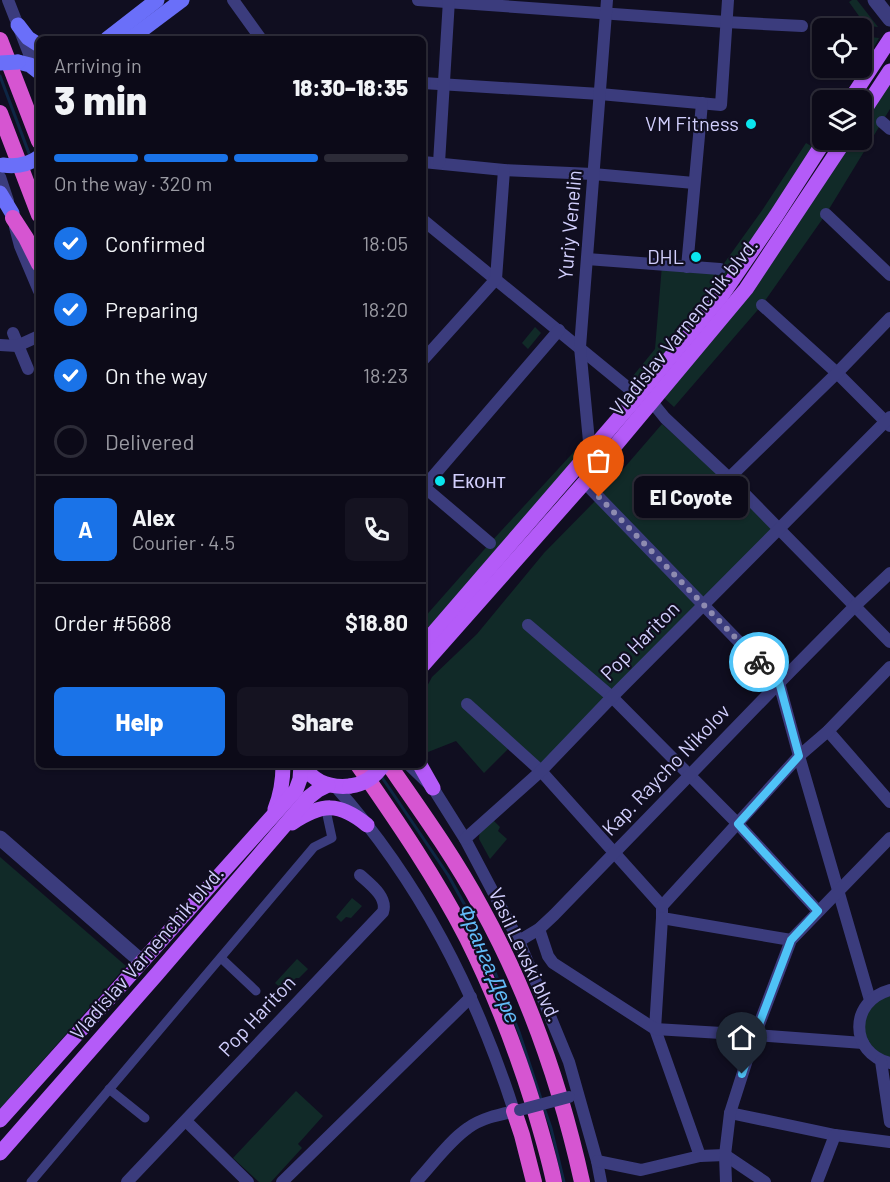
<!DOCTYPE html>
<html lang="en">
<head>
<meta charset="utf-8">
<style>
	:root { --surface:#0c0a18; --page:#151321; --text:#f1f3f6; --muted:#9a9aa2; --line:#2c2b37; --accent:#1a73e8 }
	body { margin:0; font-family:Barlow,sans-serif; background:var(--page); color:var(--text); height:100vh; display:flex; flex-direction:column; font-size:22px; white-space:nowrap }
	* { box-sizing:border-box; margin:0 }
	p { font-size:20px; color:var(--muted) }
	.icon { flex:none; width:33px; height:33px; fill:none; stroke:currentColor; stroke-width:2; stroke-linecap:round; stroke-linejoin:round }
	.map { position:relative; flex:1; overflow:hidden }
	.details { position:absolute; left:36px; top:36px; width:390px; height:732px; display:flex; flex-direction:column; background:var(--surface); border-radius:9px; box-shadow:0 2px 4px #0004,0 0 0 2px var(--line) }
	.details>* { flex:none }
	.buttons { position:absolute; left:812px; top:18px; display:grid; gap:12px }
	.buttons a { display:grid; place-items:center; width:60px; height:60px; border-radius:9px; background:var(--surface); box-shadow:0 2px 4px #0004,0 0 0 2px var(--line); font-size:30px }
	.pin { position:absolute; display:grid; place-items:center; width:51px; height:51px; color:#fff; margin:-62px -26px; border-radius:50% 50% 50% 0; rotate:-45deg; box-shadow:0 0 6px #0007 }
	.pin .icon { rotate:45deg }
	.courier { position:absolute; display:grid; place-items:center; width:60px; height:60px; margin:-30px; border:4px solid #4fc3f7; border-radius:50%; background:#fff; color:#222; box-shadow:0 2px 8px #0007 }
	.bubble { position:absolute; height:42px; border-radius:9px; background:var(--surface); box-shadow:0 2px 4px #0004,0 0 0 2px var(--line); font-size:20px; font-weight:800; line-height:42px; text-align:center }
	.summary em { font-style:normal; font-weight:800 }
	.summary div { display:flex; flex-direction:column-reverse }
	.summary { display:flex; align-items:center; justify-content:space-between; height:102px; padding:0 18px }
	h1 { font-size:39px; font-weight:800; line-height:45px }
	.bar { display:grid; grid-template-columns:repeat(4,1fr); gap:9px 6px; align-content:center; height:72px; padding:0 18px }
	.bar i { height:8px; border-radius:4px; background:var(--line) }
	.bar .active { background:var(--accent) }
	.bar p { grid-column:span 4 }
	.line { display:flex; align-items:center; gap:15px; padding:0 18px; border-top:2px solid var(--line) }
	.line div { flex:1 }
	.round { display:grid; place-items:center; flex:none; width:63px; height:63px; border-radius:9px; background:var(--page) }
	ol { padding:0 18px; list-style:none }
	li { display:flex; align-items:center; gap:18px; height:66px }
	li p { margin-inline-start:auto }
	li .icon { padding:6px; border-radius:50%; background:var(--accent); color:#fff; stroke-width:4 }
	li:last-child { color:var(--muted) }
	li i { width:33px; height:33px; border:3px solid var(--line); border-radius:50% }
	.action { display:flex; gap:12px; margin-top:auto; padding:12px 18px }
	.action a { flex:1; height:69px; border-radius:9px; background:var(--accent); color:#fff; font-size:24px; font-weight:800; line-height:69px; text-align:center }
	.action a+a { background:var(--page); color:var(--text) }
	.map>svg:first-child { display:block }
	.green { fill:#112a28 }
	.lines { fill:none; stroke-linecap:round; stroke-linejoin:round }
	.stream { stroke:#0e2644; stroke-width:3 }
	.pedestrian { stroke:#3b3c7d; stroke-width:9 }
	.minor { stroke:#3b3c7d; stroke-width:12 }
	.tertiary { stroke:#3b3c7d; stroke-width:15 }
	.secondary { stroke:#6a6ff9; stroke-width:15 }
	.primary { stroke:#b45bf8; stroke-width:15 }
	.trunk { stroke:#d655d1; stroke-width:16 }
	.minor-bridge { stroke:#3b3c7d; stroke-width:12 }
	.secondary-bridge { stroke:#6a6ff9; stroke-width:15 }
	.primary-bridge { stroke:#b45bf8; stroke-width:15 }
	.done { stroke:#8e8bb0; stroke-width:6; stroke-dasharray:0 10.8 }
	.route { stroke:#4fc3f7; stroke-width:8 }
	.poi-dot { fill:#0ae5ee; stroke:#100e20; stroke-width:2 }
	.labels { text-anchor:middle; stroke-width:4.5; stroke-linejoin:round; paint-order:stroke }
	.poi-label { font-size:20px; fill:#d2cffd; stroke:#100e20; text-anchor:end }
	.street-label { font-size:20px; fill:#d2cffd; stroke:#100e20 }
	.water-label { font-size:21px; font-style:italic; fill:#62bbf8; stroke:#100e20 }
</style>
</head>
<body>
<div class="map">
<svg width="890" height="1182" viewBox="0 0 890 1182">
	<rect width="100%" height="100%" fill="#100e20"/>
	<g class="green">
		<polygon points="852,0 857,0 878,27 861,25 859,16 849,2"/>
		<polygon points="861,36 879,38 874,47 861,59 861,52 867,40 861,39"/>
		<polygon points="890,79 890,109 826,214 762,305 674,407 663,397 851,140 861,140 861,124"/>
		<polygon points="806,143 813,147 772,211 673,349 637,390 628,382 655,349 662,265 720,269 763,209"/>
		<polygon points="535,327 541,333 528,349 522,343"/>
		<polygon points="662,424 779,529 541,771 512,745 484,773 456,741 423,754 423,694 432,677 477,634 544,553 599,497"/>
		<polygon points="582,443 577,463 433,624 423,629 423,619 490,543"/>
		<polygon points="490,817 500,827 498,831 507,839 490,859 479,839 480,826"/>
		<polygon points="0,857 126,966 0,1109"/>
		<polygon points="352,898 362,906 351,918 346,917 341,922 336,917"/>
		<polygon points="297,959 308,969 299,978 296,978 283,990 275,983"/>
		<polygon points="890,990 890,1063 874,1057 859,1020"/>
		<polygon points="296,1091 323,1116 298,1144 302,1148 271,1182 259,1182 233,1158"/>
	</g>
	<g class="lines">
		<g class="stream">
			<polyline points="0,76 30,156"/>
			<polyline points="34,165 39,179"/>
			<polyline points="381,776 448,875 476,925 519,1032 542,1102"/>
			<polyline points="544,1108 551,1128 564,1182"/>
		</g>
		<g class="pedestrian">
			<polyline points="221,958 256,991"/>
			<polyline points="109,1089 145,1118"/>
			<polyline points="31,1182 314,847 332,838 327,815"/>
		</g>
		<g class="minor">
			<polyline points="8,0 35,69"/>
			<polyline points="233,0 261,39"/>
			<polyline points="418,0 726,22 802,26"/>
			<polyline points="423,83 600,94 721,105 728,0"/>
			<polyline points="882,122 890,129"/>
			<polyline points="423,162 504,170 593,174 694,183"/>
			<polyline points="439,163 449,0"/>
			<polyline points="0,177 8,201"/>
			<polyline points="826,214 890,275"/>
			<polyline points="423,220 638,396"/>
			<polyline points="15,227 20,246 39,291"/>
			<polyline points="587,259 720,269"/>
			<polyline points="687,267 702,103"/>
			<polyline points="762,305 837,373 890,426"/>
			<polyline points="13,333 28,369"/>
			<polyline points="0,345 17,346 39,336"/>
			<polyline points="423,360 496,279 504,170"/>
			<polyline points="652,402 665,418 729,478 890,642"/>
			<polyline points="590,452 580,347 607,0"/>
			<polyline points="729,478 837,373 890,318"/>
			<polyline points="584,482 779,683 799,756 870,1000"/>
			<polyline points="423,486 490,543"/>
			<polyline points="423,488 559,330"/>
			<polyline points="528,625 612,697 738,824 818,911"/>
			<polyline points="467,704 541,771 662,906 662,918 791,940"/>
			<polyline points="828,731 890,802"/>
			<polyline points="409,765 433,788 465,839 519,941 569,1062 597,1161 601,1182"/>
			<path d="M335 786C420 882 475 990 514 1111"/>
			<polyline points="465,839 541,771 612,697 890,417"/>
			<polyline points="662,906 799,756 828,731 890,667"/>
			<polyline points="662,918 655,1029 700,1156"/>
			<polyline points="539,929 548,956 553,963 655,1029 755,1035 863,1043"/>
			<polyline points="519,941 539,929 554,915 779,683 855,606 890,573"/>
			<path d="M890 990C849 1001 849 1053 890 1063"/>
			<polyline points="881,1061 890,1122"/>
			<polyline points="730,1113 835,1135 890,1142"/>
			<polyline points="186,1121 248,1182"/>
			<polyline points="597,1161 641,1170 700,1156 725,1155 765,1182"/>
			<path d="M127 1182 383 912C388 897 370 884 360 875"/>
			<polyline points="282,1182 471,997"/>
			<path d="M416 1182C432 1165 449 1141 468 1128 483 1117 503 1114 520 1110"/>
			<polyline points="726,1182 725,1155 730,1113 755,1035 791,940 890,838"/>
			<polyline points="817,1182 835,1135"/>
		</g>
		<g class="tertiary">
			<polyline points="875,0 890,19"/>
			<polyline points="0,838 142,962"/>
		</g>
		<g class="secondary">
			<polyline points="18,25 28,38 39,45"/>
			<polyline points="107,39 157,0"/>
			<polyline points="130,39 182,0"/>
			<polyline points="18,62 30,65 39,72"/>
			<polyline points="0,193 12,213"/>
		</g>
		<g class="primary">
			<polyline points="850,100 890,39"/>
			<polyline points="861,115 890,71"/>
			<polyline points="423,645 638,396 720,298 776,216 825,140"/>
			<polyline points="423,665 584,483 746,289 845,140"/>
			<path d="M303 765C313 782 331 788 350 786"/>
			<polyline points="420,765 433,788"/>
			<path d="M275 809C281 794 283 781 283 765"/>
			<path d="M292 823C322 803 339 802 367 825"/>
			<polyline points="0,1120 296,790 300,779 301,765"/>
			<polyline points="0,1153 157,974 309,797 318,790 328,785"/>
		</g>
		<g class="trunk">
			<polyline points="0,40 39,141"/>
			<polyline points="0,113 39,215"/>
			<polyline points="13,218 26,238 39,264"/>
			<path d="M358 765C397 821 436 878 467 938 494 992 516 1049 534 1107 541 1132 549 1157 554 1182"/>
			<path d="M389 765C421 811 454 857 481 907 528 992 561 1087 582 1182"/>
			<polyline points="514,1111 522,1135 534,1182"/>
		</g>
		<polyline class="minor-bridge" points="520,1110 569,1097"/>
		<g class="secondary-bridge">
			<polyline points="0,63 18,62"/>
			<path d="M3 165C17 167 28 165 39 157"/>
		</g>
		<path class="primary-bridge" d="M350 786C365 784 375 777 383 765"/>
	</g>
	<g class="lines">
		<polyline class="done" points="599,497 759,662"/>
		<polyline class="route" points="742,1074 755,1035 791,940 818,911 738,824 799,756 779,682 759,662"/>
	</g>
	<g class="poi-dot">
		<circle cx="751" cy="124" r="6"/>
		<circle cx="696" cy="257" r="6"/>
		<circle cx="440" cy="481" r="6"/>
	</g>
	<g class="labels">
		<g class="poi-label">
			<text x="739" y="131">VM Fitness</text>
			<text x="684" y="264">DHL</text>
			<text x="452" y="488" text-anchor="start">Еконт</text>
		</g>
		<g class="street-label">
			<text transform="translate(570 225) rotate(-85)" y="7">Yuriy Venelin</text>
			<text transform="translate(684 327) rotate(-51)" y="7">Vladislav Varnenchik blvd.</text>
			<text transform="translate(640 641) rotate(-45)" y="7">Pop Hariton</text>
			<text transform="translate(666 770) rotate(-46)" y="7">Kap. Raycho Nikolov</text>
			<text transform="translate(147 953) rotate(-49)" y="7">Vladislav Varnenchik blvd.</text>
			<text transform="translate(525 955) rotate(65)" y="7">Vasil Levski blvd.</text>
			<text transform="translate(257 1016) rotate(-47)" y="7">Pop Hariton</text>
		</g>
		<g class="water-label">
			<text transform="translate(489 964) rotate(67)" y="7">Франга Дере</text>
		</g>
	</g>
</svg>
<div class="buttons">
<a><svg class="icon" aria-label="locate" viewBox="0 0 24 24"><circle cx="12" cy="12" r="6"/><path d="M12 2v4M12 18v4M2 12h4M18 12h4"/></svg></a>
<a><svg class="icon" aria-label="layers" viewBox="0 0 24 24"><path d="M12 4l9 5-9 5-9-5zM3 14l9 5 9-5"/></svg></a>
</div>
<div class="pin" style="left:599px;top:497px;background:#ea580c"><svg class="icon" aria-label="bag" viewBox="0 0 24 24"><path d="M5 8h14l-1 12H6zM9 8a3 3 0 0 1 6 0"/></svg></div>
<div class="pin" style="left:742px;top:1074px;background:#1f2937"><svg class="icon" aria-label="home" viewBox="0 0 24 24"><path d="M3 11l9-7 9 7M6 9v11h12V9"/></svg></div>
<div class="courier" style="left:759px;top:662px"><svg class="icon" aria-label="bike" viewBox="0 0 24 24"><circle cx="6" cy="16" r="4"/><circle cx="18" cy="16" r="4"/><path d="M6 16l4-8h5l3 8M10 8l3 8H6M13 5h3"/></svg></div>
<div class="bubble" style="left:634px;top:476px;width:114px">El Coyote</div>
<section class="details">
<div class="summary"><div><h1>3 min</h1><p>Arriving in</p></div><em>18:30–18:35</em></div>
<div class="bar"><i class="active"></i><i class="active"></i><i class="active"></i><i></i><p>On the way · 320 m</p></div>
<ol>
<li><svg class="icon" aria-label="check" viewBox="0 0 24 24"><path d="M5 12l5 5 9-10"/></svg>Confirmed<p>18:05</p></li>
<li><svg class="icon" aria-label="check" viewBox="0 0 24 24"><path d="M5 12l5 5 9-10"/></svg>Preparing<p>18:20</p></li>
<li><svg class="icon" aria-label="check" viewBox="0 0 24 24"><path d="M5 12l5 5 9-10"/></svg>On the way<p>18:23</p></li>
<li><i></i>Delivered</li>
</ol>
<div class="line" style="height:108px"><b class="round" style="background:var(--accent);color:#fff">A</b><div><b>Alex</b><p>Courier · 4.5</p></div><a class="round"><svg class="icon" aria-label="phone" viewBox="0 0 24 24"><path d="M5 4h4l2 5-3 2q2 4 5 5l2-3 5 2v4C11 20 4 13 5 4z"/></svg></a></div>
<div class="line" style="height:78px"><div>Order #5688</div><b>$18.80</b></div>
<div class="action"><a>Help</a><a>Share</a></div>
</section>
</div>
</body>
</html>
